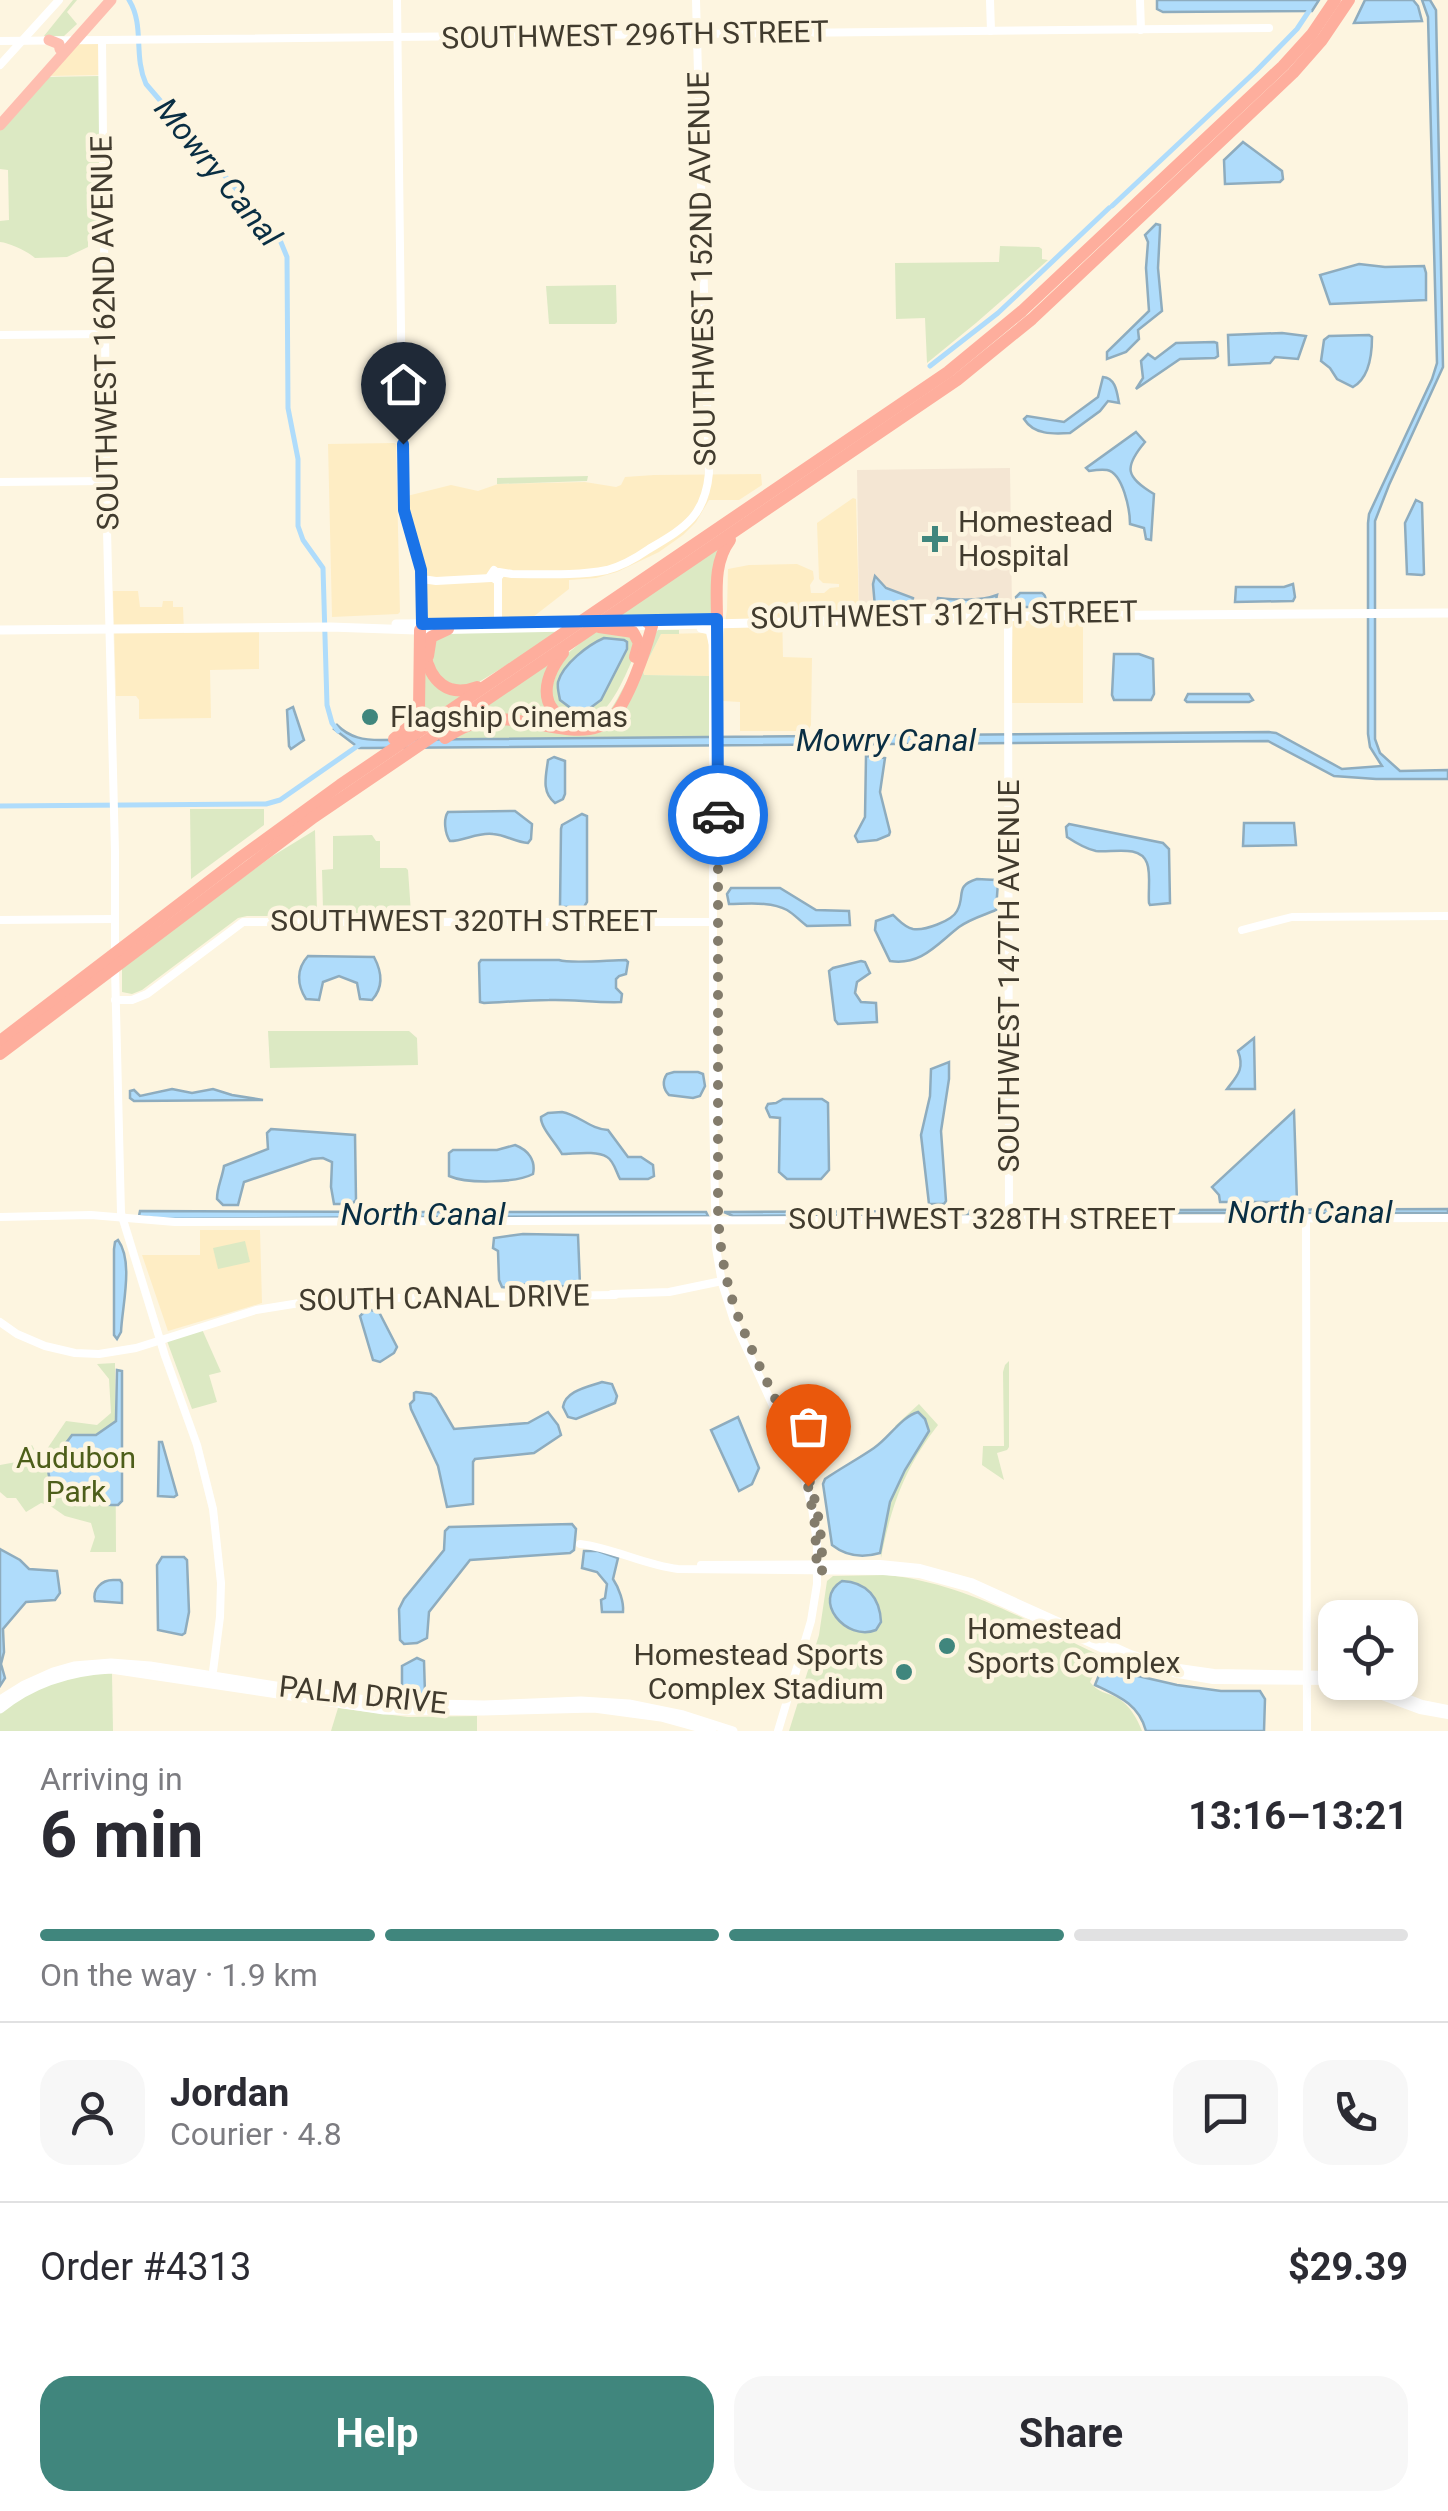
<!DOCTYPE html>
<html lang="en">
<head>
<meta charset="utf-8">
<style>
	:root { --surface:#fff; --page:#f7f7f7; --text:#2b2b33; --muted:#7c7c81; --line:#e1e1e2; --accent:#40867d }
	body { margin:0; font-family:Roboto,sans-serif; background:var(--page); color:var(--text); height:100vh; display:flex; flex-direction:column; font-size:38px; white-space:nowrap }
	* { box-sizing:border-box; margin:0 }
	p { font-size:32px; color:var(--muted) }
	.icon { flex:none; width:55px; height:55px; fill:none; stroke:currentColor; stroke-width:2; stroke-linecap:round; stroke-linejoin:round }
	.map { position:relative; height:1731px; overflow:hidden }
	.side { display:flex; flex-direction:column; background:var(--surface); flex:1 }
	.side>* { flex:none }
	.controls { position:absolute; left:1318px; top:1600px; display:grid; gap:20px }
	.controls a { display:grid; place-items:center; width:100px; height:100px; border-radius:20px; background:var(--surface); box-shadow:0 5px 15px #0003; font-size:50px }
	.pin { position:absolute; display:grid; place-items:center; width:85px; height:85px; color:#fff; margin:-102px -42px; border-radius:50% 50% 50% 0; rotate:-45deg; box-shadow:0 0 10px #0007 }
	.pin .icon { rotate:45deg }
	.courier { position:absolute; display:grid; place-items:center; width:100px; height:100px; margin:-50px; border:8px solid #1a73e8; border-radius:50%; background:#fff; color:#222; box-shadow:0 2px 12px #0007 }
	.overview em { font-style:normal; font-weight:700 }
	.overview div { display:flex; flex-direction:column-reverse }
	.overview { display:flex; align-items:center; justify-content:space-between; height:170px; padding:0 40px }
	h1 { font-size:65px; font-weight:700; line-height:75px }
	.bar { display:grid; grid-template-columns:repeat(4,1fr); gap:15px 10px; align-content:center; height:120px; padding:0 40px }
	.bar i { height:12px; border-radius:8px; background:var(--line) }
	.bar .on { background:var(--accent) }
	.bar p { grid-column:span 4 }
	.line { display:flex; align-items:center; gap:25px; padding:0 40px; border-top:2px solid var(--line) }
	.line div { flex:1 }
	.round { display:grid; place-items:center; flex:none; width:105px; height:105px; border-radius:30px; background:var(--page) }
	.action { display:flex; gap:20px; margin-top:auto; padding:20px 40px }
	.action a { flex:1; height:115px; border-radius:30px; background:var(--accent); color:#fff; font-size:40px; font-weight:700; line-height:115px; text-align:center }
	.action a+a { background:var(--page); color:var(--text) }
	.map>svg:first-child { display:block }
	.built { fill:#feedc4 }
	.medical { fill:#f4e6d3 }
	.green { fill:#dce9c3 }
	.water { fill:#afdcfb; stroke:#8eacbe; stroke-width:2.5 }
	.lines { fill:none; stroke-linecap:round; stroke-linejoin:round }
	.canal { stroke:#afdcfb; stroke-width:5 }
	.tertiary { stroke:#fff; stroke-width:8 }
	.secondary { stroke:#fff; stroke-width:9 }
	.trunk { stroke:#febeb0; stroke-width:11 }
	.motorway { stroke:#feae9d; stroke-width:12 }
	.done { stroke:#837c6c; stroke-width:10; stroke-dasharray:0 18 }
	.route { stroke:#1a73e8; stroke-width:12 }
	.poi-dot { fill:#40867d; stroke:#fdf5e0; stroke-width:4 }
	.labels { text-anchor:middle; stroke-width:9; stroke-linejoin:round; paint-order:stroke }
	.street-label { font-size:30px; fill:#413b2e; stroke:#fdf5e0 }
	.poi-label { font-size:30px; fill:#413b2e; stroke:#fdf5e0; text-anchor:start }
	.park-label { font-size:30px; fill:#4d5e1a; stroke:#fdf5e0 }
	.water-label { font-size:32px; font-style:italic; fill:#092e43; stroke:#fdf5e0 }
</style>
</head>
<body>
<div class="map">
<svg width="1448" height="1731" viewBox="0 0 1448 1731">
	<rect width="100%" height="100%" fill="#fdf5e0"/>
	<g class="built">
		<polygon points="96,42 99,45 99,75 48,76 78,43"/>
		<polygon points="394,443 396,444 400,612 398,614 332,617 328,444"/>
		<polygon points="761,474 762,485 739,500 709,500 696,522 683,535 659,552 617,572 596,578 569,580 569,589 533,617 430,619 427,616 422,565 407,496 451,485 478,491 498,484 585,482 616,487 621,485 625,477 654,475"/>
		<polygon points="853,498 856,499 859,612 782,612 783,657 812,658 811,725 808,731 740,731 740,702 723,701 723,637 727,610 728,569 749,565 797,564 813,571 814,579 810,585 811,593 824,593 830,588 839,587 839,584 823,583 819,579 817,523"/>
		<polygon points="113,591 138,591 140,607 162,607 163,601 173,601 173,607 183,607 184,633 259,631 259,669 210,670 211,718 139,719 139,700 136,696 116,696"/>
		<polygon points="1013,620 1083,620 1083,703 1011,703"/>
		<polygon points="708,633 709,676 644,675 643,670 661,634"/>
		<polygon points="200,1230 260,1230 262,1303 168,1331 142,1255 200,1255"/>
	</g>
	<polygon class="medical" points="1010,468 1012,608 859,610 857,470"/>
	<g class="green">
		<polygon points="73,0 77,0 67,12 77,24 64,36 44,36"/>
		<path d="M99 76 100 242H88V247L67 257 35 258C27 251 10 243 0 242V221L9 220 8 170 0 169V130L47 77Z"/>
		<polygon points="1000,246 1039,247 1042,249 1042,259 1048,260 976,323 927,363 925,318 896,319 895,263 999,262"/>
		<polygon points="616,285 617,322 615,324 549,324 546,286"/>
		<polygon points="588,476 587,481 497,484 497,478"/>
		<polygon points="728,539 716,617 612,619"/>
		<polygon points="564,630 474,685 464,688 437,678 429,643 438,634"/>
		<path d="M596 630 631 634 637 650C625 673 607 733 571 719 563 715 555 703 549 696L561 659Z"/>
		<polygon points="658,630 679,630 679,634 661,634 643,670 644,675 709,676 710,737 445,740 484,722 603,727 654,634"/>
		<path d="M559 653 545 693 569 722C609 723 607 716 626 683L619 707 594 728 515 717 454 730 439 740H433Z"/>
		<polygon points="422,665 466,694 401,740 412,726"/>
		<polygon points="190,809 264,809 264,825 191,879"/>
		<polygon points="315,830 317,913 316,916 247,916 238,918 142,990 132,994 122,992 122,966 271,857"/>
		<polygon points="372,835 376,841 380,841 380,868 406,868 408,870 411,913 325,913 323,910 322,870 333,869 333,836"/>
		<polygon points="268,1031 409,1031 417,1038 418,1065 270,1068"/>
		<polygon points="245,1241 250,1262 218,1269 213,1248"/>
		<polygon points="201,1327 221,1372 209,1375 217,1402 192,1409 167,1341"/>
		<polygon points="1009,1361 1009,1447 1007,1450 997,1453 1004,1480 982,1465 983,1446 1004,1446 1003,1372 1005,1365"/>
		<polygon points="115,1363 116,1552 90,1552 95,1537 91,1523 65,1516 49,1505 41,1503 26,1512 16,1498 7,1498 0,1492 0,1465 33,1459 28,1447 32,1445 38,1456 47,1449 66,1421 97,1425 111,1413 109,1379 97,1364"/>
		<path d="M919 1404 938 1425C905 1467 891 1506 881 1558 878 1523 896 1486 913 1457 918 1447 926 1439 929 1428L920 1414H910L896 1428 895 1426Z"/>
		<path d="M887 1575C964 1583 1033 1624 1103 1657L1090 1682C1098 1693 1106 1692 1118 1698 1130 1706 1137 1718 1142 1731H789L819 1635 827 1581 833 1576Z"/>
		<polygon points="112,1673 113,1731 0,1731 0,1713 34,1690 76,1676"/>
		<polygon points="338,1708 408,1717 477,1716 477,1731 331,1731"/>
	</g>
	<g class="water">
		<polygon points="1157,0 1319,0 1312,11 1163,12 1157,9"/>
		<polygon points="1365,0 1413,0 1418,6 1422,21 1354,23"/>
		<path d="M1422 0H1430L1436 10 1443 367 1389 485 1375 521V739L1380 753 1400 771 1448 770V779H1376L1334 776 1268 741 369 748H359L334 729 337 725C350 738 364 740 381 740L1269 732 1276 733 1342 769 1382 766 1370 747 1368 734V523L1369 514 1432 379 1437 363 1428 17Z"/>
		<polygon points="1243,142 1282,171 1283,179 1280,182 1225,184 1224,160"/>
		<polygon points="1156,224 1160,225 1160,229 1158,268 1162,311 1138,330 1139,339 1126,352 1107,359 1107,352 1149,311 1146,268 1148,242 1145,235"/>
		<polygon points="1359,264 1385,267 1424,266 1426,273 1426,300 1330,304 1320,275"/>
		<polygon points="1282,333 1306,336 1298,359 1275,357 1270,363 1229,365 1228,335"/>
		<path d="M1369 335 1372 337C1372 355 1369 378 1353 387L1337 379 1330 368 1321 361 1324 340 1329 336Z"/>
		<polygon points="1214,342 1217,343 1218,356 1215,358 1180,359 1136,389 1143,378 1141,361 1148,354 1155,359 1176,343"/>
		<path d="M1103 377C1116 378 1117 393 1119 403L1108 401 1100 411 1070 433C1053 434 1034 435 1024 419L1027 416 1064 422 1098 397Z"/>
		<path d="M1136 432 1145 442C1123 468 1126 477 1154 494L1151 540 1146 539 1144 528 1130 524C1130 510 1123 473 1107 470 1101 469 1095 470 1089 471L1086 468Z"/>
		<polygon points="1416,500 1422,503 1424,574 1422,575 1407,574 1405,523"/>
		<polygon points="875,576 886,588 913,598 912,604 900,608 875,607 873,584"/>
		<polygon points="1293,584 1295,597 1293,601 1235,602 1236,587 1284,587"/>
		<path d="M1020 593H1042C1047 596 1046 602 1043 607H1018L1016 597Z"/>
		<path d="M997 595 995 605 941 607 937 604 938 598C956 600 980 602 997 595Z"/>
		<path d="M604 638 624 640 627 642V649L601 700 586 711 572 709 560 700C559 694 557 688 558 682 563 664 588 645 604 638Z"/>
		<polygon points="1114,654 1139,654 1153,659 1154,694 1151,700 1114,700 1112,695"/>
		<polygon points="1188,694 1249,694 1253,700 1249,702 1187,702 1185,700"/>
		<polygon points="293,707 304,740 291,749 289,746 287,710"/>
		<polygon points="866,756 885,758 880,792 890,832 889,835 877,840 858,842 855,836 865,817"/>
		<path d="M554 757 565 761V794L563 799 555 803C541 792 546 776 548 760Z"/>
		<path d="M515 811 532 824 531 839 528 843C515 842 506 835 493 834 478 832 464 841 450 841 445 834 443 819 448 812Z"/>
		<polygon points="582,814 587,816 587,902 584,907 560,907 561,829 562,825"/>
		<polygon points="1244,823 1294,823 1296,845 1243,846"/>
		<path d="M1069 824 1163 843 1169 849 1170 903 1150 905 1149 903C1148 891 1151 873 1147 863 1140 844 1111 853 1096 851 1086 849 1076 843 1067 837L1066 827Z"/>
		<path d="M977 879 996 880 998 882 996 910C984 915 970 919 959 927 937 944 921 966 890 961L875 930 876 921 893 915C899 920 904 927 913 929 924 931 952 921 957 911 966 895 954 886 977 879Z"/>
		<path d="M731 888H780L816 910 849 911 850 925 807 926C800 921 794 914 787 910 770 901 747 904 729 904L727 894Z"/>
		<path d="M308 956 374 957C382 972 384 987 372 1000L360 999 357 983 339 976 323 982 319 1000 306 999C297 985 296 969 308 956Z"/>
		<path d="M481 960H559C571 964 610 960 626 960L628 962 626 974 619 976 616 979V988L622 994 621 1002C597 1003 570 999 549 1000 527 1000 506 1002 484 1003L480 1002 479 963Z"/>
		<polygon points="861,961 865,962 870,973 857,982 855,993 861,1002 876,1003 877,1022 838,1024 835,1020 829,971 833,968"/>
		<path d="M1254 1038 1255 1089H1227C1237 1076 1245 1069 1238 1051Z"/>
		<polygon points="949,1062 949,1079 941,1131 946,1201 944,1204 929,1204 921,1135 930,1096 931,1069"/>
		<path d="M674 1072H698L703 1074 705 1086 700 1096 693 1098 669 1095C663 1089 662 1081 667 1074Z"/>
		<polygon points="172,1089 192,1093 213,1089 232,1095 263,1100 134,1101 130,1098 130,1091 134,1090 140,1096"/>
		<polygon points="783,1099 822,1099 828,1103 829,1170 821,1179 787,1179 779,1172 780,1118 770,1117 766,1108 768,1104 776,1103"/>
		<polygon points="1294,1111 1297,1202 1220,1202 1219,1195 1212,1187"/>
		<path d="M562 1112C579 1115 590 1129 608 1130L628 1157H641L653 1165 654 1176 648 1179H620C616 1172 614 1161 607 1157 596 1150 574 1154 562 1154 556 1143 540 1127 541 1117L548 1113Z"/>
		<path d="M271 1129 355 1135 356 1200 352 1204H334L331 1187 332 1162 323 1158 312 1159 244 1182 238 1205H223L217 1199C217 1187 222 1179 224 1166L268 1149 267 1133Z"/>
		<path d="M515 1145C528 1150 536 1160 533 1174 516 1183 467 1184 449 1176V1153L453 1150H497Z"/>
		<polygon points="1448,1209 1448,1213 1171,1213 1172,1210"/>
		<polygon points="140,1211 415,1212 416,1217 162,1219 139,1216"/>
		<polygon points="994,1211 998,1214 733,1216 724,1212"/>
		<polygon points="422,1212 706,1212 708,1216 421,1217 420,1213"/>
		<path d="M523 1234 578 1235 580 1285 578 1287C556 1288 534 1278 514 1288L502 1287 499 1280 498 1251 493 1248 494 1238Z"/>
		<path d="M118 1240C134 1262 122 1306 121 1332L117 1339 114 1335V1249L115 1242Z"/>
		<polygon points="367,1309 379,1312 397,1347 394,1353 380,1362 373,1360 360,1316"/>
		<path d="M117 1370 122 1371V1501L118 1505C110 1505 102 1506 94 1502 88 1499 88 1495 81 1493 61 1488 49 1495 48 1467L72 1435H96L116 1421Z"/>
		<path d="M602 1382 612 1384 617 1396 615 1403 576 1419 568 1417 563 1407C565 1391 587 1387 602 1382Z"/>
		<polygon points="416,1392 431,1394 436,1398 454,1429 528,1423 548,1412 558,1425 561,1435 534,1453 475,1459 473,1462 473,1504 447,1507 438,1466 411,1409 410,1404 414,1400 414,1393"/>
		<path d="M918 1412 925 1419 929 1431 905 1470 890 1502 880 1553C863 1558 846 1556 832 1545L823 1484 825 1479C841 1468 858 1459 874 1448 889 1438 901 1417 918 1412Z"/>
		<polygon points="738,1417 759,1468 752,1484 739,1491 711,1430"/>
		<polygon points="159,1442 162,1442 177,1495 174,1497 158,1496"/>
		<polygon points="572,1524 576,1529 574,1550 570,1553 470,1560 429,1612 427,1638 417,1643 404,1644 400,1640 399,1609 404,1599 444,1550 445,1531 449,1527"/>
		<polygon points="0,1549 20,1560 29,1569 57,1571 60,1593 55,1600 26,1602 3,1629 4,1652 1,1664 5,1678 0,1686"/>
		<path d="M584 1551H598L618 1558 613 1579C619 1588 624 1602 623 1612H602L601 1600 605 1598 607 1584 597 1572 582 1568Z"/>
		<polygon points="162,1557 184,1557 187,1560 189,1612 185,1633 182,1635 158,1630 157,1565"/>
		<path d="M113 1580H120L122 1583V1603L95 1601C92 1589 102 1580 113 1580Z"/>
		<path d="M842 1581C867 1582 880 1598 881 1622L876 1630C846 1642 811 1600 842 1581Z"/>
		<polygon points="417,1658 424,1661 425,1694 421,1697 405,1696 402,1694 402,1666"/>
		<path d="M1111 1664 1138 1676 1177 1685 1221 1691H1260L1265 1699 1264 1731H1146C1139 1704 1118 1696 1095 1685L1101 1670Z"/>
	</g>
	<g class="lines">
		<g class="canal">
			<path d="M129 0C145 26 133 55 146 84L280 240 287 257 288 408 298 459V526L303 540 323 568 327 705 332 723 338 731"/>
			<polyline points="1112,206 1256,71 1297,29 1309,11"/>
			<polyline points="930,366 998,313 1109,208"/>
			<polyline points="0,806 266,804 280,800 359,745"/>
		</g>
		<g class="tertiary">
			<polyline points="397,0 403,497 406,521 421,571 422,623"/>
			<polyline points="990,0 991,31"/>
			<polyline points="1140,0 1141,30"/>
			<polyline points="102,40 107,530 115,852 115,955"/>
			<polyline points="0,41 1269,28"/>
			<polyline points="0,65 59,0"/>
			<polyline points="0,335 105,334"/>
			<polyline points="0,482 107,481"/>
			<polygon points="494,570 500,575 496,580 490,576"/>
			<path d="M499 572 512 574C543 574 577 576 607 570 622 566 636 558 649 549 684 528 705 517 709 473L696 0"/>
			<polyline points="422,579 436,581 491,578"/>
			<polyline points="498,579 498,625"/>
			<polyline points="1008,613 1009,1219"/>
			<polyline points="713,639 713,1106 716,1248 722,1283 734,1321 802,1469 812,1508 817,1543 817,1584 811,1621 778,1731"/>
			<polyline points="0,920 115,919"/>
			<polyline points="1242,930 1292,917 1448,916"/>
			<polyline points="115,969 121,1213 165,1356 197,1445 213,1509 221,1583 220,1617 212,1679"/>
			<polyline points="115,1000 132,1000 147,994 243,922 715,922"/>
			<polyline points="718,1126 718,1075"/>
			<polyline points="0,1217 91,1215 175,1222 1448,1218"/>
			<polyline points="1306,1218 1307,1731"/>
			<polyline points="612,1294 669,1292 722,1281"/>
			<polyline points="0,1322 17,1334 45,1346 75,1353 99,1354 136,1348 256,1310 312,1301 392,1298 615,1295"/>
			<path d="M580 1544C614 1548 644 1565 678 1569L883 1571 919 1574 970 1588 1123 1658 1161 1671 1213 1680 1335 1681"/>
			<polyline points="701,1565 880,1564 920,1568 971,1582 1128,1653 1165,1666 1214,1673 1335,1675"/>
			<polyline points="1344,1682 1420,1710 1448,1715"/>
			<polyline points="1366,1682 1422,1704 1448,1709"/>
		</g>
		<g class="secondary">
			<polyline points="396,624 515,623"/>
			<polyline points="626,626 1041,616 1448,613"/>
			<polyline points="701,628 710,630 713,643"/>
			<polyline points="0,630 330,627 416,630 570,627"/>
			<polyline points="0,1700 24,1685 53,1672 74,1666 111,1663 150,1666 384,1703 484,1705 581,1701 629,1704 683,1715 733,1731"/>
			<path d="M0 1709C32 1683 70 1671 111 1669L384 1710 483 1711 594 1708 661 1717 712 1731"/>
		</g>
		<g class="trunk">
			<polyline points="49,40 59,44 60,49"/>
			<polyline points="0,125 111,0"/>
		</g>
		<g class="motorway">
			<path d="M717 619C717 591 713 563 730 540"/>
			<polyline points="599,627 633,632 639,643 635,657"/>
			<path d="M425 653C430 681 448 698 477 687"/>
			<path d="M563 653C540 681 537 717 582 723"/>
			<polyline points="428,656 431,637 448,629"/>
			<path d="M445 738C460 728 478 720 496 719 529 717 586 744 611 719 628 703 646 649 652 626L646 621"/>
			<polyline points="394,739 411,725 419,710 420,630"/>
			<polyline points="0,1041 241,857 340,785 948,372 1022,311 1283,66 1312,34 1335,0"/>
			<polyline points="0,1054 314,817 957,380 1032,319 1293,73 1322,40 1349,0"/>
		</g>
	</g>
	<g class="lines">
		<path class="done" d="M718 815V1209C719 1243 724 1276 735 1308 768 1401 825 1465 822 1571H817L815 1525 808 1486"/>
		<polyline class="route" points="403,444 404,510 421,570 422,624 717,619 718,815"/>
	</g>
	<g class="poi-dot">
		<path d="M930 524h10v10h10v10h-10v10h-10v-10h-10v-10h10z"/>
		<circle cx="370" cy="717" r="10"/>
		<circle cx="947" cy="1646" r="10"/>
		<circle cx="904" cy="1672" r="10"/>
	</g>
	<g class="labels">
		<g class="street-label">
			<text transform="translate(635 35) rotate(-1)" y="10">SOUTHWEST 296TH STREET</text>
			<text transform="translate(702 269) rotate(-91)" y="10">SOUTHWEST 152ND AVENUE</text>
			<text transform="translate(105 333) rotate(-91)" y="10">SOUTHWEST 162ND AVENUE</text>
			<text transform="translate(944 615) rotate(-1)" y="10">SOUTHWEST 312TH STREET</text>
			<text x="464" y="931">SOUTHWEST 320TH STREET</text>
			<text transform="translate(1009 976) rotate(-90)" y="10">SOUTHWEST 147TH AVENUE</text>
			<text x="982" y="1229">SOUTHWEST 328TH STREET</text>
			<text transform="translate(444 1298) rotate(-1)" y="10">SOUTH CANAL DRIVE</text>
			<text transform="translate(363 1695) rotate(6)" y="10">PALM DRIVE</text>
		</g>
		<g class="poi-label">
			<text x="958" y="532">Homestead<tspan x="958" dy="34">Hospital</tspan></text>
			<text x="390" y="727">Flagship Cinemas</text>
			<text x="967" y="1639">Homestead<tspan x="967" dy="34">Sports Complex</tspan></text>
			<text x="884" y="1665" text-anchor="end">Homestead Sports<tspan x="884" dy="34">Complex Stadium</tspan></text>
		</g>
		<g class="park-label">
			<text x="76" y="1468">Audubon<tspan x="76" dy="34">Park</tspan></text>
		</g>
		<g class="water-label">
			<text transform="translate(218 172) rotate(51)" y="11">Mowry Canal</text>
			<text x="886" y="751">Mowry Canal</text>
			<text x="1310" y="1223">North Canal</text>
			<text x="423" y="1225">North Canal</text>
		</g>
	</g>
</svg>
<div class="controls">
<a><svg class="icon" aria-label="locate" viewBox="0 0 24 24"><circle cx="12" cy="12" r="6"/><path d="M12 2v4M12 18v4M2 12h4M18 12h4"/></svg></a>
</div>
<div class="pin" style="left:808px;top:1486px;background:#ea580c"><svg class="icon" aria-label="bag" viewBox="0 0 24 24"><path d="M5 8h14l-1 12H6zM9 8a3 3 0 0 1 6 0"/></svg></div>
<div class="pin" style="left:403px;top:444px;background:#1f2937"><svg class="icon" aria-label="home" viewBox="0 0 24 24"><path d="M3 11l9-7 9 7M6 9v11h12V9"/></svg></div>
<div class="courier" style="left:718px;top:815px"><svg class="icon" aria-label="car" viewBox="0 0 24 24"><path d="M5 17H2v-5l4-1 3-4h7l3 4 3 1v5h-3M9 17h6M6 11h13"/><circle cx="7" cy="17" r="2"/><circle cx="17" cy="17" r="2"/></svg></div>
</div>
<section class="side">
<div class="overview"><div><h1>6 min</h1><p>Arriving in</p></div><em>13:16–13:21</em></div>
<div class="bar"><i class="on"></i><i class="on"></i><i class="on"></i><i></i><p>On the way · 1.9 km</p></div>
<div class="line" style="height:180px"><a class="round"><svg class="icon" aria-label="person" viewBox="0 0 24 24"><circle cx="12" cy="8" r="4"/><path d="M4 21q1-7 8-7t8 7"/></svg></a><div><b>Jordan</b><p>Courier · 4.8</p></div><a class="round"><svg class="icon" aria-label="chat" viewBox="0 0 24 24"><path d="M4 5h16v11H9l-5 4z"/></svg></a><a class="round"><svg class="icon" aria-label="phone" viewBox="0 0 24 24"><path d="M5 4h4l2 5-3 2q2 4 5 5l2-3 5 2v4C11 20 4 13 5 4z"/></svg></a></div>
<div class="line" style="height:130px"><div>Order #4313</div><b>$29.39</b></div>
<div class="action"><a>Help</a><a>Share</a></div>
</section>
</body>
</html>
